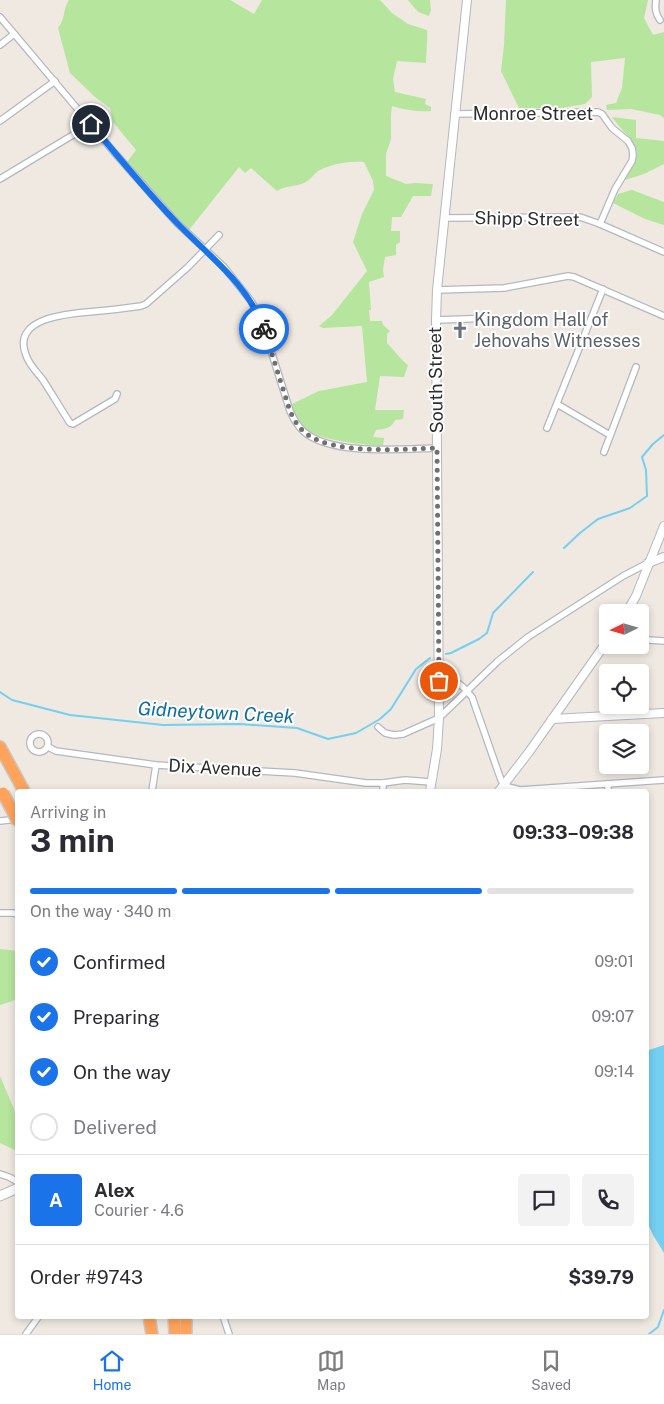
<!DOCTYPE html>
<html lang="en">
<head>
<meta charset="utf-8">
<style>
	:root { --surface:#fff; --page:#f2f2f3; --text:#2b2b33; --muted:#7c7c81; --line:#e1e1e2; --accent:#1a73e8 }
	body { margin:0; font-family:"Public Sans",sans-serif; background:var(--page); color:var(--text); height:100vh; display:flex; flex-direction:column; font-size:19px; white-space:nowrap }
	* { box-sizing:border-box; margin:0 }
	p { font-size:16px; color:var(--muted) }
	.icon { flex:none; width:28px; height:28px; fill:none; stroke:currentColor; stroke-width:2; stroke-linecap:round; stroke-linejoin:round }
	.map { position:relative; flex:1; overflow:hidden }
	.side { position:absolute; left:15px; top:789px; width:634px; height:530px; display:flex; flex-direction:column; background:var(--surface); border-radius:5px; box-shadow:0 2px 8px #0003 }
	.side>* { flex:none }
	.needle { width:32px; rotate:265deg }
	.tools { position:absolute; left:599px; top:604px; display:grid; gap:10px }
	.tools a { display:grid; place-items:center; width:50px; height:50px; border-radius:5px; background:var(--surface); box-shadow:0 2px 8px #0003; font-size:25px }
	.pin { position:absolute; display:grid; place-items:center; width:42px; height:42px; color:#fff; margin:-21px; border:2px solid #fff; border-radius:50%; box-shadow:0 1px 5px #0007 }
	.courier { position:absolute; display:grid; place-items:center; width:50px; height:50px; margin:-25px; border:4px solid #1a73e8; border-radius:50%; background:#fff; color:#222; box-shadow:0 1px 6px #0007 }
	.headline em { font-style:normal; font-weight:700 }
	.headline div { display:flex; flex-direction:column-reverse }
	.headline { display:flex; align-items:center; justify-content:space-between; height:85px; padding:0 15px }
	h1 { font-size:32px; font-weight:700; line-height:38px }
	.bar { display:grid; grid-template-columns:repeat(4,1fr); gap:8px 5px; align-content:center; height:60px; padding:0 15px }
	.bar i { height:6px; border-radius:4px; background:var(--line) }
	.bar .on { background:var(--accent) }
	.bar p { grid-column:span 4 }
	.line { display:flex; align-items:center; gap:12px; padding:0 15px; border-top:1px solid var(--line) }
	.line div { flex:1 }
	.round { display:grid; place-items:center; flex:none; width:52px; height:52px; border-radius:5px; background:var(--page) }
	ol { padding:0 15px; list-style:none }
	li { display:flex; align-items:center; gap:15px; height:55px }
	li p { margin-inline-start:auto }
	li .icon { padding:5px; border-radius:50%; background:var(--accent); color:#fff; stroke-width:4 }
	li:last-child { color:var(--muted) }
	li i { width:28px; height:28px; border:2px solid var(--line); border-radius:50% }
	.menu { display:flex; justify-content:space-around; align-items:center; height:70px; border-top:1px solid var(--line); background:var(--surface); font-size:14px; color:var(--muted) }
	.menu a { display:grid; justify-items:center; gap:2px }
	.menu .on { color:var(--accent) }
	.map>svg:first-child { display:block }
	.green { fill:#b6e59e }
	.water { fill:#75cff0 }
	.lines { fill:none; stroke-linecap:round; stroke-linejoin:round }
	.stream { stroke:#75cff0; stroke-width:2 }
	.minor-casing { stroke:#b4b7c1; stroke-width:8 }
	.tertiary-casing { stroke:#b4b7c1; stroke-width:10 }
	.secondary-casing { stroke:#b4b7c1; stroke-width:11 }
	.motorway-casing { stroke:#c9c9c9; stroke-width:14 }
	.minor { stroke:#fff; stroke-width:5.5 }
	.tertiary { stroke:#fff; stroke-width:8 }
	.secondary { stroke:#fff; stroke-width:9 }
	.motorway { stroke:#ffa35c; stroke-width:11 }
	.motorway-bridge-casing { stroke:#c9c9c9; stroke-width:14; stroke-linecap:butt }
	.motorway-bridge { stroke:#ffa35c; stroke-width:11 }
	.done { stroke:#726f6d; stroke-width:5; stroke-dasharray:0 9 }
	.route { stroke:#1a73e8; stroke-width:6 }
	.labels { text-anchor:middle; stroke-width:4; stroke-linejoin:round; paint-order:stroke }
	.street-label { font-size:18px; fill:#2e2e2e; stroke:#fff }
	.worship-label { font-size:18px; fill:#5b616d; stroke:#fff; text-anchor:start }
	.water-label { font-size:19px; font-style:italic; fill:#0d6fa3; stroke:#fff }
</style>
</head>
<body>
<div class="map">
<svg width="664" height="1334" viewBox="0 0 664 1334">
	<rect width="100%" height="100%" fill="#efe9e1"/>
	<g class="green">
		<path d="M69 0H230L254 14 262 0H380L392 13 408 24 427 30C428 41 426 52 426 63L397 61 393 79 395 92 426 99 425 104 431 107V111C418 112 405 110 392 106L391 114V139L386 154V176L406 184 415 183 433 184 431 196H413L401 217H392L391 231H400V242L396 245V255L385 257 383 270 384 277 369 282 371 310H369L370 321H382L383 325 390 331 387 334V343C394 350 401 360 408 365L404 377 380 376 375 410H404L403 419 395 420C392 428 385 429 376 430L373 437 384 438 383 446C366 445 325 441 311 432 306 429 300 424 297 419 294 414 293 409 292 404L319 391 367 382 362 326 323 328 319 326 332 315 367 271 353 242 362 214 374 190 373 181 364 162C349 161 331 164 318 171 314 174 311 179 306 182 297 187 286 185 277 191L251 168 245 173 239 167 189 230C166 209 147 186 127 162L136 150 113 122 110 108 95 97 70 73 58 28C59 26 61 24 62 21 65 14 64 7 69 0Z"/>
		<polygon points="408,0 430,0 431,10 429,16 418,12"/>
		<polygon points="506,0 648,0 644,18 653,35 664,32 664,118 660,115 631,109 607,110 606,105 616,103 622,88 625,58 591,62 592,97 585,104 562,108 519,108 501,71 504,45"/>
		<path d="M612 117 636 120V138L664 141V164L644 174 625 180C628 174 637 161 637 154 638 143 619 128 612 117Z"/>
		<polygon points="632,190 664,202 664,225 645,219 613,203 618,194"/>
		<polygon points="0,949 18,951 17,1001 15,1000 0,1005"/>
		<polygon points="0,1076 14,1109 17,1126 17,1151 0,1143"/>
	</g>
	<polygon class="water" points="664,1045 664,1253 653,1235 646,1220 646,1051"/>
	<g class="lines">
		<g class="stream">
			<polyline points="564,548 580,533 598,519 630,508 647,496 646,470 642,457 653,444 664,435"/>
			<polyline points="446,654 451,653 479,639 487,633 493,613 533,572"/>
			<polyline points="0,692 12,700 70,715 163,725 239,724 297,728 328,739 356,733 380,719 391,709 416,669 430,658"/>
			<polyline points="649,1334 658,1327 664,1310"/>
		</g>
		<g class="minor-casing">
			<g id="minor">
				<path d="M656 0C655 8 655 13 660 20"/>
				<path d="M0 17 113 151 177 223 224 267 251 301 261 319 290 411C293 418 297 425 303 431 331 456 401 449 437 448"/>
				<polyline points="0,45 14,34"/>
				<polyline points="454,114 598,112 602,114 612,128 628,141 632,148 633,154 632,161 615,189 600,224"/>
				<polyline points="0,121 55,81"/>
				<polyline points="0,179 91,124"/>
				<polyline points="444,218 580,217 600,224 664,252"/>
				<polyline points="437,290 504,288 568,276 574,277 664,316"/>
				<polyline points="436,320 495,318"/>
				<path d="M117 394 115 399 73 424 70 423C61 409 52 394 43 380 37 372 29 365 26 355 10 315 76 313 99 311 113 310 127 308 141 306L146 304 188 267 219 235"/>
				<polyline points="557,404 610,435"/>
				<polyline points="547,428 603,289"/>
				<polyline points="604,452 636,367"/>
				<polyline points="640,635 649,640 664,641"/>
				<polyline points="439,669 463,687 472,697 501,780 508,787 520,790 664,780"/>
				<polyline points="378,727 385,733 394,735 403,734 439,718 498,661 528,637 623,576 648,563"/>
				<circle cx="39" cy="743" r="9"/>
				<polyline points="48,747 56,751 156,765 295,773 366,783 383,783 405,780 431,782"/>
				<polyline points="608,784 608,791"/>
				<polyline points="152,791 156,765"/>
				<polyline points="383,791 383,783"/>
				<polyline points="0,821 18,819"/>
				<polyline points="0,913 12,913 18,914"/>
				<polyline points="0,1174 9,1177 18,1182"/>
				<polyline points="223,1316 229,1334"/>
				<polyline points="26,1334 39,1316"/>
			</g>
		</g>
		<g class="tertiary-casing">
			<g id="tertiary">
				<polyline points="648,563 664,557"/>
				<polyline points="627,612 636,596 664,526"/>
				<polyline points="552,719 664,713"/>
				<polyline points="430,791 437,749 439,718 436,320 437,290 467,0"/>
				<polyline points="499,791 529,752 608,640"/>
			</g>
		</g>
		<g class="secondary-casing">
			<polyline id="secondary" points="0,1196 18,1188"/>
		</g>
		<g class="motorway-casing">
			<g id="motorway">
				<polyline points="0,747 24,791"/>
				<polyline points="149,1316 152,1334"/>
				<polyline points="174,1316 175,1334"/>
				<polyline points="186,1334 186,1316"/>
			</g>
		</g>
		<use href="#minor" class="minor"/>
		<use href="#tertiary" class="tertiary"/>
		<use href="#secondary" class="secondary"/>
		<use href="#motorway" class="motorway"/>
		<g class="motorway-bridge-casing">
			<polyline id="motorway-bridge" points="3,793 18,822"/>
		</g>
		<use href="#motorway-bridge" class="motorway-bridge"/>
	</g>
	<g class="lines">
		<path class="done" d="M264 329 290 411C293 418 297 425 303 431 330 456 402 449 437 448L439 681"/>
		<path class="route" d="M91 124C119 158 147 192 177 223 209 256 248 284 264 329"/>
	</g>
	<defs>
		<g id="church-bare" transform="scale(1.35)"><path d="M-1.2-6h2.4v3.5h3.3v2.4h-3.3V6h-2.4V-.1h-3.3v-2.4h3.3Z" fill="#6b7280" stroke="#fff" stroke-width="2.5" paint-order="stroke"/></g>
	</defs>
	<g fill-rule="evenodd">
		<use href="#church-bare" x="460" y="330"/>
	</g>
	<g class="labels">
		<g class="street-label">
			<text x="533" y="120">Monroe Street</text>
			<text transform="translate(527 219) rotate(1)" y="6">Shipp Street</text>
			<text transform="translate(436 380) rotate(-91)" y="6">South Street</text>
			<text transform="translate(215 768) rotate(3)" y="6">Dix Avenue</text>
		</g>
		<g class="worship-label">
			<text x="474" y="326">Kingdom Hall of<tspan x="474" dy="21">Jehovahs Witnesses</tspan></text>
		</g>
		<g class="water-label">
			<text transform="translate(216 712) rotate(3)" y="7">Gidneytown Creek</text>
		</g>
	</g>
</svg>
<div class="tools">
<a><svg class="needle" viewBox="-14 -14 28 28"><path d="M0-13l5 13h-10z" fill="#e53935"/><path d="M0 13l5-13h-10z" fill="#7c7c81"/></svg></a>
<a><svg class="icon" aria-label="locate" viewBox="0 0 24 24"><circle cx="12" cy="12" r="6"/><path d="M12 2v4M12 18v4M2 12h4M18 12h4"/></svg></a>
<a><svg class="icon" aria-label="layers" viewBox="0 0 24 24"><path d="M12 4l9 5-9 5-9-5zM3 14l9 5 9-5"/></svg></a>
</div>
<div class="pin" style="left:439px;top:681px;background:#ea580c"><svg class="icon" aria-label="bag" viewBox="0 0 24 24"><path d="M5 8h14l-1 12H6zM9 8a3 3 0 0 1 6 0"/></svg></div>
<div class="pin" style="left:91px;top:124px;background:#1f2937"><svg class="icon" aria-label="home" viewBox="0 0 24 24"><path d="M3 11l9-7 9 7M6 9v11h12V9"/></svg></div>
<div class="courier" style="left:264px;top:329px"><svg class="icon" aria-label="bike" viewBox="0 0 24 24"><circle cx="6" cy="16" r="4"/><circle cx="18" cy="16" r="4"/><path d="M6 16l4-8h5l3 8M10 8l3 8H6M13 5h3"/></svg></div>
<section class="side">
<div class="headline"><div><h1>3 min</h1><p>Arriving in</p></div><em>09:33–09:38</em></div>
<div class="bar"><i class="on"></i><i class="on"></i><i class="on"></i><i></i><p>On the way · 340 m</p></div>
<ol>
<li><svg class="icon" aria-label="check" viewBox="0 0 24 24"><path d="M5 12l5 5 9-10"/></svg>Confirmed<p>09:01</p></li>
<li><svg class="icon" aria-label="check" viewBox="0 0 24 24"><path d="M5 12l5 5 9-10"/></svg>Preparing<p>09:07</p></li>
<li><svg class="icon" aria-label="check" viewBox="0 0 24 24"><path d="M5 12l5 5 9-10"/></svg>On the way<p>09:14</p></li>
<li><i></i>Delivered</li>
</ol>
<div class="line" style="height:90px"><b class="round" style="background:var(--accent);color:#fff">A</b><div><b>Alex</b><p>Courier · 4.6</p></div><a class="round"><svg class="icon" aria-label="chat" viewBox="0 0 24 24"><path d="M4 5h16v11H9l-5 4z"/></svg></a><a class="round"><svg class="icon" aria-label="phone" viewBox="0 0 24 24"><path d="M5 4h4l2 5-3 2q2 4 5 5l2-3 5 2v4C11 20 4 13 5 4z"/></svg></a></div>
<div class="line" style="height:65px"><div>Order #9743</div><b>$39.79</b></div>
</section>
</div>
<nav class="menu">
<a class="on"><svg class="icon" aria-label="home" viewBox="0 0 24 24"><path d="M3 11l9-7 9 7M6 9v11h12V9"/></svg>Home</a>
<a><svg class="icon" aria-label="map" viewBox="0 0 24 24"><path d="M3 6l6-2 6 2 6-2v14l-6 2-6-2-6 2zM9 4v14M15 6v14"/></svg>Map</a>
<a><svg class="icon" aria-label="saved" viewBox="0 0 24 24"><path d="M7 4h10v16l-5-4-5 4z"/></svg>Saved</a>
</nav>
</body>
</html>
